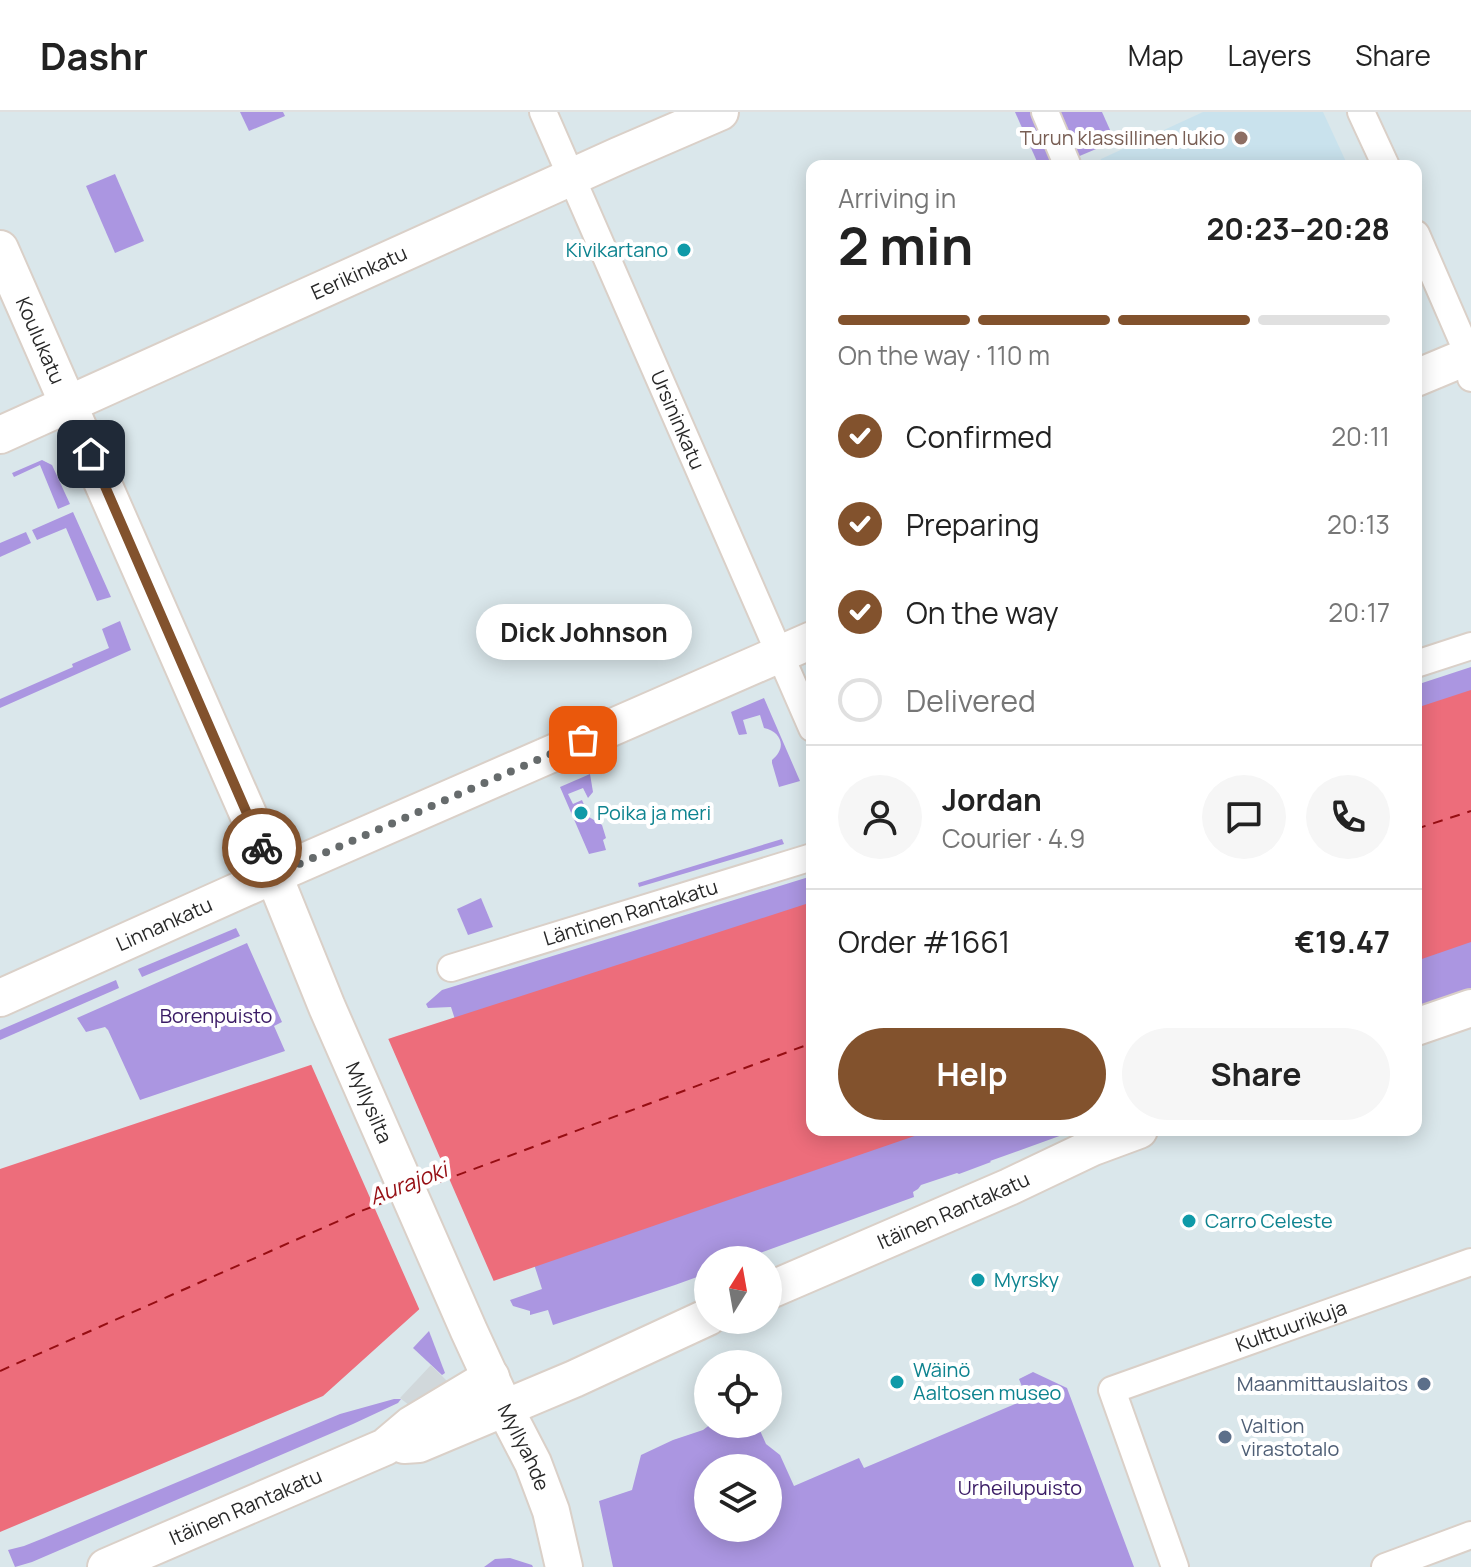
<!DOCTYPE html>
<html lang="en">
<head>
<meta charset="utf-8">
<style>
	:root { --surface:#fff; --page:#f6f6f6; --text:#222; --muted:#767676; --line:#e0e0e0; --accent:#82522d }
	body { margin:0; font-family:Manrope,sans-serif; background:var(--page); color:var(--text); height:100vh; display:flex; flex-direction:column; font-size:30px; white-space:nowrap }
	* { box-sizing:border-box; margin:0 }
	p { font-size:26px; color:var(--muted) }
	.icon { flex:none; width:44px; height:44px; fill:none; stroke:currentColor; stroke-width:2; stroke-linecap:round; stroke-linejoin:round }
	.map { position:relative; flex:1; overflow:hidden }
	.panel { position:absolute; left:806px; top:48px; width:616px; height:976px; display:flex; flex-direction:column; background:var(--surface); border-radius:16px; box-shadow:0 4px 20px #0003 }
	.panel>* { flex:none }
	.needle { width:52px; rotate:11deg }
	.controls { position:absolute; left:694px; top:1134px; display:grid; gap:16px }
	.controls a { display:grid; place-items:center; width:88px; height:88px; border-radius:50%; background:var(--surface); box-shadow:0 4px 20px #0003; font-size:40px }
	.pin { position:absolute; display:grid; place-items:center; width:68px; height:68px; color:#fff; margin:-34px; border-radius:16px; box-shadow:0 4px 12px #0006 }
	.courier { position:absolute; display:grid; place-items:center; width:80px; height:80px; margin:-40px; border:6px solid #82522d; border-radius:50%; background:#fff; color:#222; box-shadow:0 2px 10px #0007 }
	.bubble { position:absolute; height:56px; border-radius:28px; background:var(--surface); box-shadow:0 4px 20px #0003; font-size:26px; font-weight:700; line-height:56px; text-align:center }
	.summary em { font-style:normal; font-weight:700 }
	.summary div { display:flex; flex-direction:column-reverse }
	.summary { display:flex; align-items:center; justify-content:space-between; height:136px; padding:0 32px }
	h1 { font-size:52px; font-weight:700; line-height:60px }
	.bar { display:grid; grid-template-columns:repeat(4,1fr); gap:12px 8px; align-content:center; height:96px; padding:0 32px }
	.bar i { height:10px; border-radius:6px; background:var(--line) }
	.bar .selected { background:var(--accent) }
	.bar p { grid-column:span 4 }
	.line { display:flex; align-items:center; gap:20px; padding:0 32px; border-top:2px solid var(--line) }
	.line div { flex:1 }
	.round { display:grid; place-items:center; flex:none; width:84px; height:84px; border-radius:42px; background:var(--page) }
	ol { padding:0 32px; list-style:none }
	li { display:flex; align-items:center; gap:24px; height:88px }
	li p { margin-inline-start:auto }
	li .icon { padding:8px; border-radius:50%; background:var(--accent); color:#fff; stroke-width:4 }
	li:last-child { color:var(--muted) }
	li i { width:44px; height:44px; border:4px solid var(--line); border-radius:50% }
	.primary-button { display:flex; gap:16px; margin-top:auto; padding:16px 32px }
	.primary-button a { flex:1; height:92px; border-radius:48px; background:var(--accent); color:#fff; font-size:32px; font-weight:700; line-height:92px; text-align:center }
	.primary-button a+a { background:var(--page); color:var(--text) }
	header { display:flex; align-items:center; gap:48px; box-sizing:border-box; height:112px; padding:0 40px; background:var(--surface); border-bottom:2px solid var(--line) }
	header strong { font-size:38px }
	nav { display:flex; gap:44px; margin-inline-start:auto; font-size:28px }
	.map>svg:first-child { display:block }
	.education { fill:#c9e2ed }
	.green { fill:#ab96e1; fill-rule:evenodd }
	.plaza { fill:#d1d8db }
	.water { fill:#ed6d7b }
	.pier { fill:#dae7eb }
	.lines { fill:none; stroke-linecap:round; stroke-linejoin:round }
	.ferry { stroke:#960e13; stroke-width:2; stroke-dasharray:10 8; stroke-linecap:butt }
	.street-casing { stroke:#dad0c8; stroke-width:30 }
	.secondary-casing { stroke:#dad0c8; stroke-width:40 }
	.street { stroke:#fff; stroke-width:26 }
	.secondary { stroke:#fff; stroke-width:36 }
	.done { stroke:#666b6c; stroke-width:8; stroke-dasharray:0 14.4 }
	.route { stroke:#82522d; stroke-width:10 }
	.education-dot { fill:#8d6e63; stroke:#fff; stroke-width:3 }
	.culture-dot { fill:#0f9aa8; stroke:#fff; stroke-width:3 }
	.service-dot { fill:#5c6f8a; stroke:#fff; stroke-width:3 }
	.labels { text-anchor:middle; stroke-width:8; stroke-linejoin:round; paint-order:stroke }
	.education-label { font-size:20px; fill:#785e54; stroke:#fff; text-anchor:end }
	.culture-label { font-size:20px; fill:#0d838f; stroke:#fff; text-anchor:start }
	.street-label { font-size:20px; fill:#282828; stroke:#fff }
	.park-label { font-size:20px; fill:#391a64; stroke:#fff }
	.service-label { font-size:20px; fill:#4e5e75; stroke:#fff; text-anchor:end }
	.water-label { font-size:22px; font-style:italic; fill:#960e13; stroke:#fff }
</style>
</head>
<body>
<header>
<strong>Dashr</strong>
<nav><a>Map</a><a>Layers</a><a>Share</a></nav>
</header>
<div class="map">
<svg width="1471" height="1455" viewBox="0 0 1471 1455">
	<rect width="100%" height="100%" fill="#dae7eb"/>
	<polygon class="education" points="1203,0 1323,0 1348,54 1097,54 1101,47"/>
	<g class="green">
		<polygon points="240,0 283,0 285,4 249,19"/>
		<polygon points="1015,0 1102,0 1115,29 1056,54 1039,54"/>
		<polygon points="115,62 144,129 115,141 86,74"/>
		<polygon points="42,348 52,353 70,392 58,397 40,353 14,365 12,361"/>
		<polygon points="73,400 111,485 97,489 66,416 37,428 32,418"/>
		<polygon points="26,420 31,431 0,445 0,431"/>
		<polygon points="120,509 131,538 0,596 0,587 73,555 72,552 109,536 102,517"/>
		<polygon points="1471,555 1471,877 1416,897 1416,573"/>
		<path d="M764 586 800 669 779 675 772 651V648C787 636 782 620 764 616L760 603 743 608 747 622 739 623 738 621 731 600Z"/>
		<polygon points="590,662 593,680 588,686 583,676 568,682 573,692 582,688 589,705 602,713 606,726 603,728 606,738 589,742 560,675"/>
		<polygon points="782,727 784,732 639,775 638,771"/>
		<polygon points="812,764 812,1018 1076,1018 990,1049 991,1050 959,1062 957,1061 921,1073 918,1077 913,1080 914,1085 741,1148 708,1148 708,1161 675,1173 553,1213 548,1198 530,1203 530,1199 513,1194 510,1188 542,1177 451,895 428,896 426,892 442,878"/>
		<polygon points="481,786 493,815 468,823 457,797"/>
		<polygon points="236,816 240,824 142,865 138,857"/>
		<polygon points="247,831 282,910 274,914 285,939 140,988 108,918 105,915 86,920 77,906"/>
		<polygon points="116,868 119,876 0,928 0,918"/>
		<polygon points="429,1219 445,1261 442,1263 413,1236"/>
		<path d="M1033 1260 1067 1276 1134 1455H613L599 1389 632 1378 641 1343 673 1328 703 1318 711 1312H757L766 1332 780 1343 794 1374 859 1346 864 1356 1027 1287 1019 1267ZM708 1356H768V1416H708Z"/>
		<polygon points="394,1287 401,1287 398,1291 353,1312 32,1450 15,1455 8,1438 24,1434 44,1426 340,1302"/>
		<polygon points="510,1446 532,1453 533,1455 484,1455 495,1447"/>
	</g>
	<polygon class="plaza" points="431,1253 448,1270 409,1293 400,1286"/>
	<g class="water">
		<polygon points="1471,578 1471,830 1416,849 1416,596"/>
		<polygon points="812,790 812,1018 932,1018 424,1193 323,1284 0,1420 0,1057 397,924"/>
	</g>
	<polygon class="pier" points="387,924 495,1172 426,1196 421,1201 310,950"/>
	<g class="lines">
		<g class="ferry">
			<polyline points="1416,717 1471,699"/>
			<polyline points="423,1076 812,931"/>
			<polyline points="0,1259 361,1099 391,1088"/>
		</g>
		<g class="street-casing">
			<g id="street">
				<path id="s1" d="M543 0 812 616"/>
				<polyline points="1045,0 1067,52"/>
				<polyline points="1361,0 1386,54"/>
				<polyline points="1416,122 1469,244 1471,266"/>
				<polyline points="1416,552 1471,534"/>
				<path id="s2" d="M451 856 812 745"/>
				<path id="s3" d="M1175 1455 1112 1278 1471 1150"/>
				<polyline points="1385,1455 1471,1423"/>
			</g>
		</g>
		<g class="secondary-casing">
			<g id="secondary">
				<path id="s4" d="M0 137 259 727 327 895 469 1219 504 1295 533 1351 551 1399 564 1455"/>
				<polyline points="1416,266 1471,243"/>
				<path id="s5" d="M0 323 618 44 720 0"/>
				<path id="s6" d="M0 886 274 763 812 528"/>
				<polyline points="1416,915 1471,896"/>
				<path id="s7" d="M768 1179 1009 1075 1093 1035 1139 1018"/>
				<polyline points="404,1333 419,1332 574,1267 708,1205"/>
				<path id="s8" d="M106 1455 385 1335 411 1313 491 1265"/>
			</g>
		</g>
		<use href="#street" class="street"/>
		<use href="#secondary" class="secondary"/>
	</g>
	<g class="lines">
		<polyline class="done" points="262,736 274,763 583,628"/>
		<polyline class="route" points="91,342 262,736"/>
	</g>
	<circle class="education-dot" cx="1241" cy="26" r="8"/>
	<g class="culture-dot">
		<circle cx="684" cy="138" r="8"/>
		<circle cx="581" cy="701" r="8"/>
		<circle cx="1189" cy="1109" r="8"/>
		<circle cx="978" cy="1168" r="8"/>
		<circle cx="897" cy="1270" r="8"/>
	</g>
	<g class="service-dot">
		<circle cx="1424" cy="1272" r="8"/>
		<circle cx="1225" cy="1325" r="8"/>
	</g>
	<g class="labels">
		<g class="education-label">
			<text x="1225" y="33">Turun klassillinen lukio</text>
		</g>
		<g class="culture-label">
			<text x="668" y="145" text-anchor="end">Kivikartano</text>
			<text x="597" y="708">Poika ja meri</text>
			<text x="1205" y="1116">Carro Celeste</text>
			<text x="994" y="1175">Myrsky</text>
			<text x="913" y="1265">Wäinö<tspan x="913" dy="23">Aaltosen museo</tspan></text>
		</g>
		<g class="street-label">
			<text dy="7" stroke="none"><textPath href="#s5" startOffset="394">Eerikinkatu</textPath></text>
			<text dy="7" stroke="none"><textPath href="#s4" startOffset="100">Koulukatu</textPath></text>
			<text dy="7" stroke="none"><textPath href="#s1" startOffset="336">Ursininkatu</textPath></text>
			<text dy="7" stroke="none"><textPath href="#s2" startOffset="188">Läntinen Rantakatu</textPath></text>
			<text dy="7" stroke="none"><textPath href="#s6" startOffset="180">Linnankatu</textPath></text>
			<text dy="7" stroke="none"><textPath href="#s4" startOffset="930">Myllysilta</textPath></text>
			<text dy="7" stroke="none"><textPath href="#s7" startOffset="202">Itäinen Rantakatu</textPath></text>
			<text dy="7" stroke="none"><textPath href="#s3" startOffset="378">Kulttuurikuja</textPath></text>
			<text dy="7" stroke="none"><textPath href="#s4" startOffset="1308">Myllyahde</textPath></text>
			<text dy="7" stroke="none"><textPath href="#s8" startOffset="152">Itäinen Rantakatu</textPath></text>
		</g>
		<g class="park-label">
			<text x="216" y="911">Borenpuisto</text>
			<text x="1020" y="1383">Urheilupuisto</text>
		</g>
		<g class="service-label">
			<text x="1408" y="1279">Maanmittauslaitos</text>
			<text x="1241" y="1321" text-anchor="start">Valtion<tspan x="1241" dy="23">virastotalo</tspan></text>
		</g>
		<g class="water-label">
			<text transform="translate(408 1071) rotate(-21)" y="8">Aurajoki</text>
		</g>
	</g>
</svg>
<div class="controls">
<a><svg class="needle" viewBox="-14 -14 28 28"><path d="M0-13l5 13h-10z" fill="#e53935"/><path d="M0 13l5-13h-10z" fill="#767676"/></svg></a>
<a><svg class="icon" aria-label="locate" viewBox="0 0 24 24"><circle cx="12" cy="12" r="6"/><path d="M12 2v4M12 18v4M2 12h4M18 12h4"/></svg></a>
<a><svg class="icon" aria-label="layers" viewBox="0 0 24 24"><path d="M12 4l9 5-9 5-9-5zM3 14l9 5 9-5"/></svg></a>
</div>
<div class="pin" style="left:583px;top:628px;background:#ea580c"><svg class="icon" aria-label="bag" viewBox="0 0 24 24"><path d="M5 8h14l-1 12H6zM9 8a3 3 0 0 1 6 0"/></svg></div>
<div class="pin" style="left:91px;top:342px;background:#1f2937"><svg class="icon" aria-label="home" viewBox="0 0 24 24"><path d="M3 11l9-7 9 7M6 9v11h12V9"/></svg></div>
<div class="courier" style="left:262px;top:736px"><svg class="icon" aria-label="bike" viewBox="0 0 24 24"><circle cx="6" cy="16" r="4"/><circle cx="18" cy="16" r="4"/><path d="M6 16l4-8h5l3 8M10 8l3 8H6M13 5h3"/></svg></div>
<div class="bubble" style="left:476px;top:492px;width:216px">Dick Johnson</div>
<section class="panel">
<div class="summary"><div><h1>2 min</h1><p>Arriving in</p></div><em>20:23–20:28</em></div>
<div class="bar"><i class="selected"></i><i class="selected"></i><i class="selected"></i><i></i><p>On the way · 110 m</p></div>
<ol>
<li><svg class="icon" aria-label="check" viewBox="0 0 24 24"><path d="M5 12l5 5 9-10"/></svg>Confirmed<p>20:11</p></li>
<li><svg class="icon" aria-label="check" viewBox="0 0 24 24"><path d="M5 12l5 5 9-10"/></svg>Preparing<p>20:13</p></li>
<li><svg class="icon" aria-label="check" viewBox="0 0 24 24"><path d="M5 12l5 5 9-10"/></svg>On the way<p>20:17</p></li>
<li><i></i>Delivered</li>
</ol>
<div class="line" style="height:144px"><a class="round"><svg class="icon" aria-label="person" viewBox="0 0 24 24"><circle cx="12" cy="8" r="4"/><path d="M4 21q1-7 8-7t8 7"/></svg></a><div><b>Jordan</b><p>Courier · 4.9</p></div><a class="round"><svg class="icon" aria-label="chat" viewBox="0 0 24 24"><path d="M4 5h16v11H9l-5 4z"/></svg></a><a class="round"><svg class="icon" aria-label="phone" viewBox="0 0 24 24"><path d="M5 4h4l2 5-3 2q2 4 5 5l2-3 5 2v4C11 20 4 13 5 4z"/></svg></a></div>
<div class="line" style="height:104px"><div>Order #1661</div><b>€19.47</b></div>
<div class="primary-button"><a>Help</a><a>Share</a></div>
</section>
</div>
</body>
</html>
